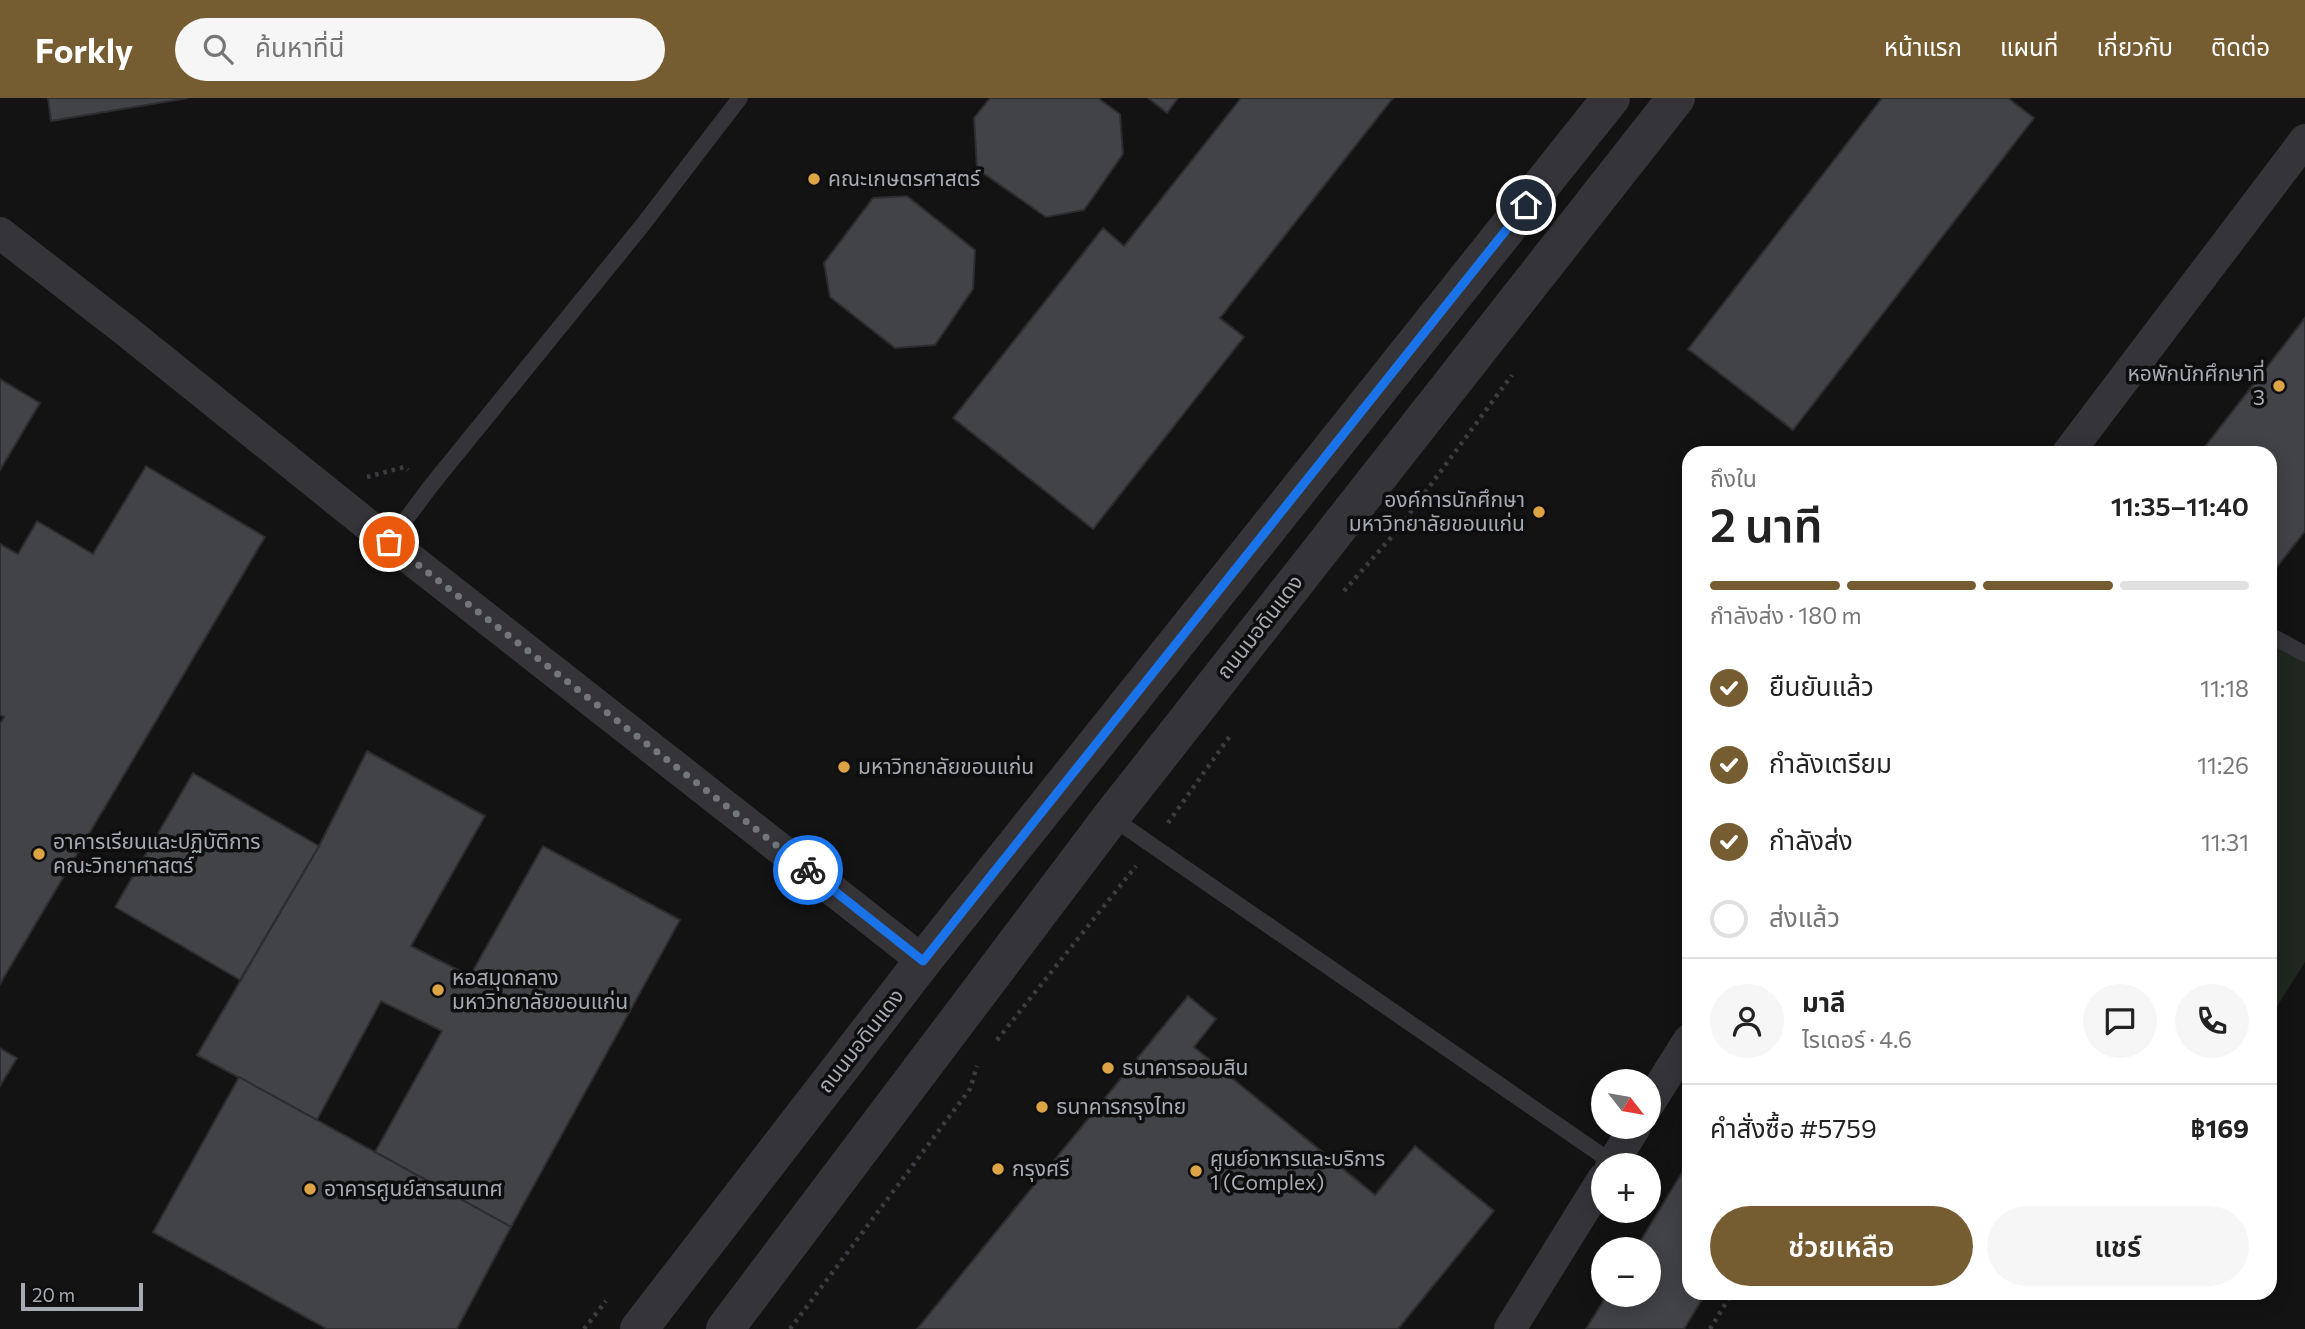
<!DOCTYPE html>
<html lang="th">
<head>
<meta charset="utf-8">
<style>
	:root { --surface:#fff; --page:#f6f6f6; --text:#222; --muted:#767676; --line:#e0e0e0; --accent:#765c31 }
	body { margin:0; font-family:Commissioner,"Noto Sans Thai",sans-serif; background:var(--page); color:var(--text); height:100vh; display:flex; flex-direction:column; font-size:26px; white-space:nowrap }
	* { box-sizing:border-box; margin:0 }
	p { font-size:23px; color:var(--muted) }
	.icon { flex:none; width:38px; height:38px; fill:none; stroke:currentColor; stroke-width:2; stroke-linecap:round; stroke-linejoin:round }
	.map { position:relative; flex:1; overflow:hidden }
	.sheet { position:absolute; left:1682px; top:348px; width:595px; height:854px; display:flex; flex-direction:column; background:var(--surface); border-radius:21px; box-shadow:0 4px 18px #0003 }
	.sheet>* { flex:none }
	.needle { width:46px; rotate:121deg }
	.fabs { position:absolute; left:1591px; top:971px; display:grid; gap:14px }
	.fabs a { display:grid; place-items:center; width:70px; height:70px; border-radius:50%; background:var(--surface); box-shadow:0 4px 18px #0003; font-size:35px }
	.scale { position:absolute; left:21px; bottom:18px; width:122px; box-sizing:border-box; padding-left:7px; border:4px solid #a6abb3; border-top:0; font-size:19px; line-height:24px; white-space:nowrap; color:#a6abb3; -webkit-text-stroke:5px #0e0e0f; paint-order:stroke }
	.pin { position:absolute; display:grid; place-items:center; width:60px; height:60px; color:#fff; margin:-30px; border:4px solid #fff; border-radius:50%; box-shadow:0 2px 7px #0007 }
	.courier { position:absolute; display:grid; place-items:center; width:70px; height:70px; margin:-35px; border:5px solid #1a73e8; border-radius:50%; background:#fff; color:#222; box-shadow:0 2px 9px #0007 }
	.headline em { font-style:normal; font-weight:600 }
	.headline div { display:flex; flex-direction:column-reverse }
	.headline { display:flex; align-items:center; justify-content:space-between; height:119px; padding:0 28px }
	h1 { font-size:46px; font-weight:600; line-height:52px }
	.bar { display:grid; grid-template-columns:repeat(4,1fr); gap:10px 7px; align-content:center; height:84px; padding:0 28px }
	.bar i { height:9px; border-radius:5px; background:var(--line) }
	.bar .active { background:var(--accent) }
	.bar p { grid-column:span 4 }
	.line { display:flex; align-items:center; gap:18px; padding:0 28px; border-top:2px solid var(--line) }
	.line div { flex:1 }
	.round { display:grid; place-items:center; flex:none; width:74px; height:74px; border-radius:37px; background:var(--page) }
	ol { padding:0 28px; list-style:none }
	li { display:flex; align-items:center; gap:21px; height:77px }
	li p { margin-inline-start:auto }
	li .icon { padding:7px; border-radius:50%; background:var(--accent); color:#fff; stroke-width:4 }
	li:last-child { color:var(--muted) }
	li i { width:38px; height:38px; border:4px solid var(--line); border-radius:50% }
	.primary-button { display:flex; gap:14px; margin-top:auto; padding:14px 28px }
	.primary-button a { flex:1; height:80px; border-radius:42px; background:var(--accent); color:#fff; font-size:28px; font-weight:600; line-height:80px; text-align:center }
	.primary-button a+a { background:var(--page); color:var(--text) }
	header { display:flex; align-items:center; gap:42px; box-sizing:border-box; height:98px; padding:0 35px; background:var(--accent); color:#fff }
	header strong { font-size:33px }
	nav { display:flex; gap:38px; margin-inline-start:auto; font-size:24px }
	.search { width:490px; height:63px; background:var(--page); display:flex; align-items:center; gap:18px; box-sizing:border-box; padding:0 24px; border-radius:38px; color:var(--muted); font-size:26px }
	.map>svg:first-child { display:block }
	.green { fill:#202620 }
	.building { fill:#424347; stroke:#2d2d30; stroke-width:2 }
	.lines { fill:none; stroke-linecap:round; stroke-linejoin:round }
	.path { stroke:#3b3c40; stroke-width:4.5; stroke-dasharray:3.5 5; stroke-linecap:butt }
	.service { stroke:#353539; stroke-width:16 }
	.minor { stroke:#353539; stroke-width:32 }
	.tertiary { stroke:#353539; stroke-width:38 }
	.done { stroke:#73767b; stroke-width:7; stroke-dasharray:0 12.6 }
	.route { stroke:#1a73e8; stroke-width:9 }
	.poi-dot { fill:#dca444; stroke:#0e0e0f; stroke-width:2.5 }
	.labels { text-anchor:middle; stroke-width:7; stroke-linejoin:round; paint-order:stroke }
	.poi-label { font-size:21px; fill:#a6abb3; stroke:#0e0e0f; text-anchor:start }
	.street-label { font-size:21px; fill:#a6abb3; stroke:#0e0e0f }
</style>
</head>
<body>
<header>
<strong>Forkly</strong>
<div class="search"><svg class="icon" aria-label="search" viewBox="0 0 24 24"><circle cx="10" cy="10" r="6"/><path d="M15 15l6 6"/></svg>ค้นหาที่นี่</div>
<nav><a>หน้าแรก</a><a>แผนที่</a><a>เกี่ยวกับ</a><a>ติดต่อ</a></nav>
</header>
<div class="map">
<svg width="2305" height="1231" viewBox="0 0 2305 1231">
	<rect width="100%" height="100%" fill="#131314"/>
	<polygon class="green" points="2270,532 2305,554 2305,864 2270,920"/>
	<g class="building">
		<polygon points="48,0 188,0 51,23"/>
		<polygon points="990,0 1098,0 1120,16 1123,56 1084,112 1046,119 977,71 974,20"/>
		<polygon points="1148,0 1178,0 1167,15"/>
		<polygon points="1241,0 1393,0 1220,220 1244,239 1093,431 953,320 1103,130 1124,148"/>
		<polygon points="1882,0 2008,0 2034,20 1793,332 1688,251"/>
		<polygon points="907,98 975,152 973,191 935,247 895,250 830,199 824,165 873,100"/>
		<polygon points="2305,220 2305,433 2270,478 2270,355 2200,355"/>
		<polygon points="0,281 40,305 0,372"/>
		<polygon points="146,368 265,439 0,886 0,626 4,619 0,617 0,446 18,456 37,423 93,456"/>
		<polygon points="367,653 485,718 411,848 470,878 543,748 680,822 511,1129 375,1054 442,933 381,903 317,1022 197,957 319,748"/>
		<polygon points="193,675 319,748 240,882 115,809"/>
		<polygon points="1188,898 1216,921 1194,949 1375,1097 1415,1048 1494,1113 1398,1231 917,1231"/>
		<polygon points="0,950 17,960 0,988"/>
		<polygon points="239,979 511,1129 457,1231 327,1231 153,1134"/>
		<polygon points="1689,1063 1689,1195 1706,1195 1684,1231 1586,1231 1607,1197 1648,1197 1648,1152 1635,1152"/>
	</g>
	<g class="lines">
		<g class="path">
			<polyline points="367,379 404,369 408,372"/>
			<polyline points="1344,493 1395,435 1512,277"/>
			<polyline points="1168,725 1230,638"/>
			<polyline points="997,942 1136,768"/>
			<polyline points="584,1231 606,1203"/>
			<polyline points="790,1231 970,991 977,968"/>
			<polyline points="1710,1231 1732,1195"/>
		</g>
		<g class="service">
			<polyline points="389,444 430,389 641,129 740,0"/>
			<polyline points="2270,537 2305,556"/>
			<polyline points="1111,719 1613,1065"/>
		</g>
		<g class="minor">
			<polyline points="0,135 125,232 389,444 923,863"/>
			<polyline points="2068,355 2305,42"/>
			<polyline points="1648,1007 1689,942"/>
			<polyline points="1611,1068 1635,1029"/>
			<polyline points="1510,1231 1603,1081"/>
		</g>
		<g class="tertiary">
			<polyline points="639,1231 923,863 1611,0"/>
			<polyline points="725,1231 1111,719 1676,0"/>
		</g>
	</g>
	<g class="lines">
		<polyline class="done" points="389,444 808,772"/>
		<polyline class="route" points="808,772 923,863 1526,107"/>
	</g>
	<g class="poi-dot">
		<circle cx="814" cy="81" r="7"/>
		<circle cx="2279" cy="288" r="7"/>
		<circle cx="1539" cy="414" r="7"/>
		<circle cx="844" cy="669" r="7"/>
		<circle cx="39" cy="756" r="7"/>
		<circle cx="438" cy="892" r="7"/>
		<circle cx="1108" cy="970" r="7"/>
		<circle cx="1042" cy="1009" r="7"/>
		<circle cx="998" cy="1071" r="7"/>
		<circle cx="1196" cy="1073" r="7"/>
		<circle cx="310" cy="1091" r="7"/>
	</g>
	<g class="labels">
		<g class="poi-label">
			<text x="828" y="88">คณะเกษตรศาสตร์</text>
			<text x="2265" y="283" text-anchor="end">หอพักนักศึกษาที่<tspan x="2265" dy="24">3</tspan></text>
			<text x="1525" y="409" text-anchor="end">องค์การนักศึกษา<tspan x="1525" dy="24">มหาวิทยาลัยขอนแก่น</tspan></text>
			<text x="858" y="676">มหาวิทยาลัยขอนแก่น</text>
			<text x="53" y="751">อาคารเรียนและปฏิบัติการ<tspan x="53" dy="24">คณะวิทยาศาสตร์</tspan></text>
			<text x="452" y="887">หอสมุดกลาง<tspan x="452" dy="24">มหาวิทยาลัยขอนแก่น</tspan></text>
			<text x="1122" y="977">ธนาคารออมสิน</text>
			<text x="1056" y="1016">ธนาคารกรุงไทย</text>
			<text x="1210" y="1068">ศูนย์อาหารและบริการ<tspan x="1210" dy="24">1 (Complex)</tspan></text>
			<text x="1012" y="1078">กรุงศรี</text>
			<text x="324" y="1098">อาคารศูนย์สารสนเทศ</text>
		</g>
		<g class="street-label">
			<text transform="translate(1260 529) rotate(-52)" y="7">ถนนมอดินแดง</text>
			<text transform="translate(861 943) rotate(-52)" y="7">ถนนมอดินแดง</text>
		</g>
	</g>
</svg>
<div class="fabs">
<a><svg class="needle" viewBox="-14 -14 28 28"><path d="M0-13l5 13h-10z" fill="#e53935"/><path d="M0 13l5-13h-10z" fill="#767676"/></svg></a>
<a>+</a>
<a>−</a>
</div>
<div class="scale">20 m</div>
<div class="pin" style="left:389px;top:444px;background:#ea580c"><svg class="icon" aria-label="bag" viewBox="0 0 24 24"><path d="M5 8h14l-1 12H6zM9 8a3 3 0 0 1 6 0"/></svg></div>
<div class="pin" style="left:1526px;top:107px;background:#1f2937"><svg class="icon" aria-label="home" viewBox="0 0 24 24"><path d="M3 11l9-7 9 7M6 9v11h12V9"/></svg></div>
<div class="courier" style="left:808px;top:772px"><svg class="icon" aria-label="bike" viewBox="0 0 24 24"><circle cx="6" cy="16" r="4"/><circle cx="18" cy="16" r="4"/><path d="M6 16l4-8h5l3 8M10 8l3 8H6M13 5h3"/></svg></div>
<section class="sheet">
<div class="headline"><div><h1>2 นาที</h1><p>ถึงใน</p></div><em>11:35–11:40</em></div>
<div class="bar"><i class="active"></i><i class="active"></i><i class="active"></i><i></i><p>กำลังส่ง · 180 m</p></div>
<ol>
<li><svg class="icon" aria-label="check" viewBox="0 0 24 24"><path d="M5 12l5 5 9-10"/></svg>ยืนยันแล้ว<p>11:18</p></li>
<li><svg class="icon" aria-label="check" viewBox="0 0 24 24"><path d="M5 12l5 5 9-10"/></svg>กำลังเตรียม<p>11:26</p></li>
<li><svg class="icon" aria-label="check" viewBox="0 0 24 24"><path d="M5 12l5 5 9-10"/></svg>กำลังส่ง<p>11:31</p></li>
<li><i></i>ส่งแล้ว</li>
</ol>
<div class="line" style="height:126px"><a class="round"><svg class="icon" aria-label="person" viewBox="0 0 24 24"><circle cx="12" cy="8" r="4"/><path d="M4 21q1-7 8-7t8 7"/></svg></a><div><b>มาลี</b><p>ไรเดอร์ · 4.6</p></div><a class="round"><svg class="icon" aria-label="chat" viewBox="0 0 24 24"><path d="M4 5h16v11H9l-5 4z"/></svg></a><a class="round"><svg class="icon" aria-label="phone" viewBox="0 0 24 24"><path d="M5 4h4l2 5-3 2q2 4 5 5l2-3 5 2v4C11 20 4 13 5 4z"/></svg></a></div>
<div class="line" style="height:91px"><div>คำสั่งซื้อ #5759</div><b>฿169</b></div>
<div class="primary-button"><a>ช่วยเหลือ</a><a>แชร์</a></div>
</section>
</div>
</body>
</html>
